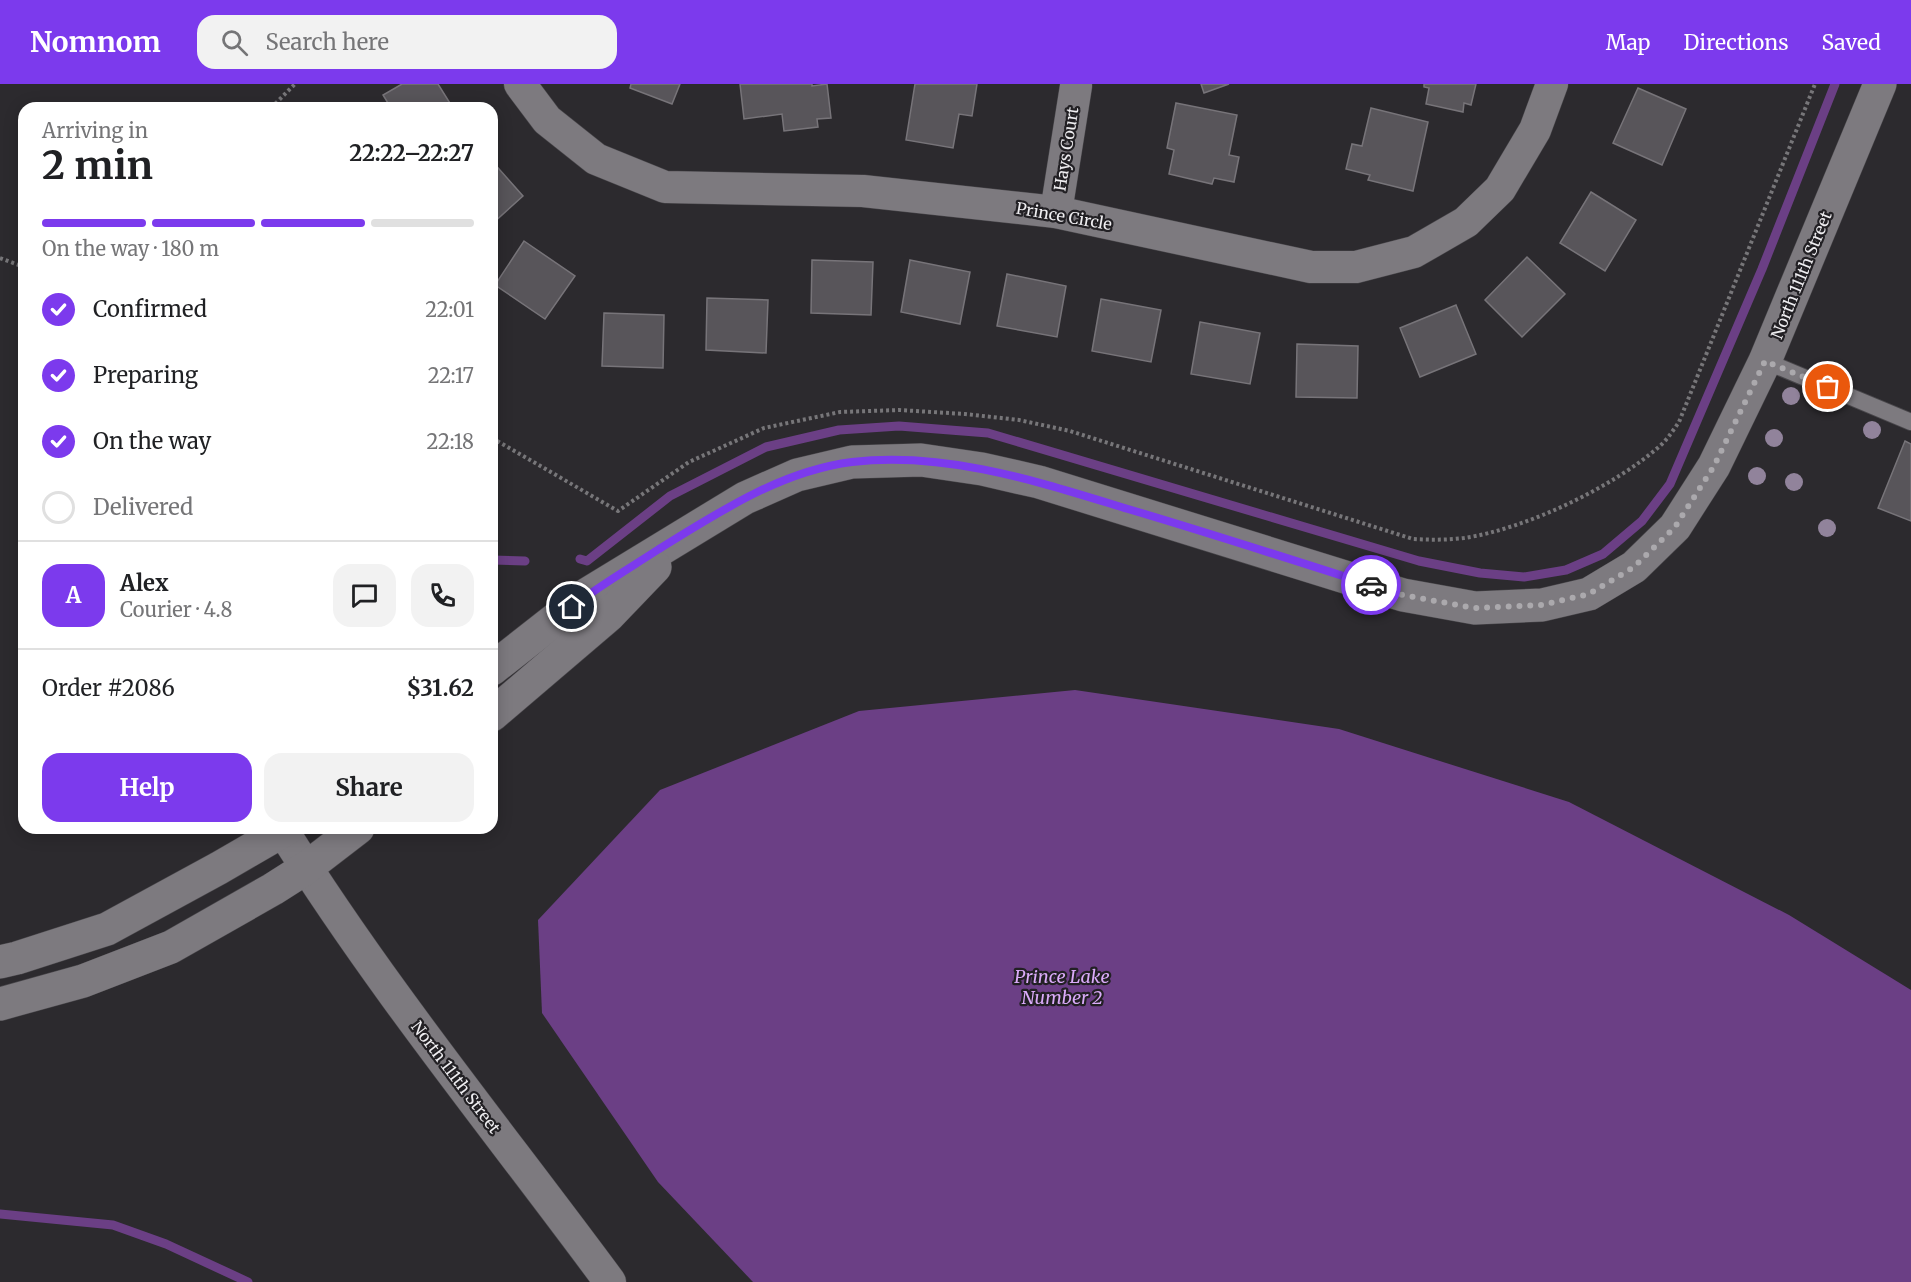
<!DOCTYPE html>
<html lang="en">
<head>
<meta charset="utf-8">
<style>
	:root { --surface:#fff; --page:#f2f2f2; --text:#202124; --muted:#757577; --line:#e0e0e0; --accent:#7c3aed }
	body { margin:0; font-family:Merriweather,serif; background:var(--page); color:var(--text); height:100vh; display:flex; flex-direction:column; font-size:22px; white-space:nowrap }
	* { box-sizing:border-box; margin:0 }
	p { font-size:20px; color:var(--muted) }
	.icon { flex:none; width:33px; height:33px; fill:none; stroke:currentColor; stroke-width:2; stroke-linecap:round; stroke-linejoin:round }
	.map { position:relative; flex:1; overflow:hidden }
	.sheet { position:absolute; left:18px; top:18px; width:480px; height:732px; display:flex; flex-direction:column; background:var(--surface); border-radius:18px; box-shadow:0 3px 15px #0003 }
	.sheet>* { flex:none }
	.pin { position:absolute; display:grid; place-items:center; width:51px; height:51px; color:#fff; margin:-26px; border:3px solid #fff; border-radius:50%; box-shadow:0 2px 6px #0007 }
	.courier { position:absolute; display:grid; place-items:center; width:60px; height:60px; margin:-30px; border:4px solid #7c3aed; border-radius:50%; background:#fff; color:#222; box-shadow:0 2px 8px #0007 }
	.summary em { font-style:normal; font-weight:700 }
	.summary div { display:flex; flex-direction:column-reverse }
	.summary { display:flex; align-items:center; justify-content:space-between; height:102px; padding:0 24px }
	h1 { font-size:39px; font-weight:700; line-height:45px }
	.bar { display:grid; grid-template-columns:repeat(4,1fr); gap:9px 6px; align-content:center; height:72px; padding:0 24px }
	.bar i { height:8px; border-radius:4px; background:var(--line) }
	.bar .current { background:var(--accent) }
	.bar p { grid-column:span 4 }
	.line { display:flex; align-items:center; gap:15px; padding:0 24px; border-top:2px solid var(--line) }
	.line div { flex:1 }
	.round { display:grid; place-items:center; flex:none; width:63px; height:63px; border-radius:18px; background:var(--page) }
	ol { padding:0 24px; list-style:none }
	li { display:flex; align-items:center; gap:18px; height:66px }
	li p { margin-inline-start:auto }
	li .icon { padding:6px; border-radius:50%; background:var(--accent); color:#fff; stroke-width:4 }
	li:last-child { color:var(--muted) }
	li i { width:33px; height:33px; border:3px solid var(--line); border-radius:50% }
	.primary-button { display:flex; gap:12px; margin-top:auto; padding:12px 24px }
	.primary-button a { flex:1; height:69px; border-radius:18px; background:var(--accent); color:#fff; font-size:24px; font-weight:700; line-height:69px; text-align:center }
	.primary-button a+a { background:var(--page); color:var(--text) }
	header { display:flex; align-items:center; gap:36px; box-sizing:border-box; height:84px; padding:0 30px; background:var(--accent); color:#fff }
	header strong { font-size:28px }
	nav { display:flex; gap:33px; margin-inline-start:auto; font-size:21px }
	.search { width:420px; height:54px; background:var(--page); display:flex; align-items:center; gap:15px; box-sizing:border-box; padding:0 21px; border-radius:18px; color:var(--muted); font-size:22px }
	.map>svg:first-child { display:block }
	.water { fill:#6b3f85 }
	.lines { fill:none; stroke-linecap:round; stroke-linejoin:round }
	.stream { stroke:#6b3f85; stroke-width:9 }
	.building { fill:#58555a; stroke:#777479; stroke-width:1.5 }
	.service-casing { stroke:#49474b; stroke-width:18 }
	.minor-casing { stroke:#49474b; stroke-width:33 }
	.tertiary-casing { stroke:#49474b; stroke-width:34 }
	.path { stroke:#777679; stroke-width:4; stroke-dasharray:3 3; stroke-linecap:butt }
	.service { stroke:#7d7a7f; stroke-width:16 }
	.minor { stroke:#7d7a7f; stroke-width:32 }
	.tertiary { stroke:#7d7a7f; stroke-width:33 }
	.tree { fill:#91839b }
	.done { stroke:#aba9ad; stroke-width:6; stroke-dasharray:0 10.8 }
	.route { stroke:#7c3aed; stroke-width:8 }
	.labels { text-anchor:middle; stroke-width:4.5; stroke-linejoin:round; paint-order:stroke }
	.street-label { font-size:16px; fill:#efeef1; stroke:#222024 }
	.water-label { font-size:18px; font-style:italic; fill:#dbabfa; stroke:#222024 }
</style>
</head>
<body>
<header>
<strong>Nomnom</strong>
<div class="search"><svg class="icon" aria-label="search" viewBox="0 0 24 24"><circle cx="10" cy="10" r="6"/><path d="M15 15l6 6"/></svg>Search here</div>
<nav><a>Map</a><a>Directions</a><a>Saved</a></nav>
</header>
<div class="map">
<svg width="1911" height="1198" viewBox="0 0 1911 1198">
	<rect width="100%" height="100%" fill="#2c2a2e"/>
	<polygon class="water" points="1075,606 1339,645 1569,718 1789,831 1911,906 1911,1198 753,1198 658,1098 542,929 538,836 660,706 859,627"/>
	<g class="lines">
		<g class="stream">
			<polyline points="580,475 587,477 670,412 766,363 839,346 899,342 988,349 1419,477 1480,489 1524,493 1566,486 1603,470 1642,437 1670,400 1762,185 1835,0"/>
			<polyline points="492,476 525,477"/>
			<polyline points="0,1130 113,1141 166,1160 248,1198"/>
		</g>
	</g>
	<g class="building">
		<polygon points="402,0 438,0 453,24 391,24 383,11"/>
		<polygon points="631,0 680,0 672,20 630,4"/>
		<polygon points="740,0 812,0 812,2 827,0 831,34 817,35 818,43 784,47 782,30 744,35"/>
		<polygon points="915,0 977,0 972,32 959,30 953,64 906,56"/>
		<polygon points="1201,0 1229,0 1204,9"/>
		<polygon points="1424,0 1476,0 1471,21 1464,19 1463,28 1426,20 1429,4 1424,3"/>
		<polygon points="1638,4 1686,25 1662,81 1613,59"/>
		<polygon points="1176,19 1237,31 1229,71 1239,73 1234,98 1214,94 1212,100 1169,90 1174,66 1167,64"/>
		<polygon points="1371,24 1428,38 1413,107 1368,96 1370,91 1346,85 1352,60 1362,62"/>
		<polygon points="492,77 523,112 492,140"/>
		<polygon points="1591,108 1636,136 1605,187 1560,159"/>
		<polygon points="524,157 575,192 545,235 495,201"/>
		<polygon points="1527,173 1565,210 1522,253 1485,216"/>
		<polygon points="812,176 873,178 871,231 811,229"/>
		<polygon points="910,176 970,188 960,240 901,228"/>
		<polygon points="1007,190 1066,202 1057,253 997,242"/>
		<polygon points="707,214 768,216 766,269 706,266"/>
		<polygon points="1101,215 1161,226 1151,278 1092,267"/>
		<polygon points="1456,221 1476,270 1420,293 1400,244"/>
		<polygon points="604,229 664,231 663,284 602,282"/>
		<polygon points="1200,238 1260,249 1250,300 1191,290"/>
		<polygon points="1297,260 1358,262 1357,314 1296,313"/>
		<polygon points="1905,357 1911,360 1911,437 1878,424"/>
	</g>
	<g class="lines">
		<g class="service-casing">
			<polyline id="service" points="1765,277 1911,338"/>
		</g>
		<g class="minor-casing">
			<g id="minor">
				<polyline points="520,0 547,36 596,75 665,103 863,107 1056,128 1311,183 1356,183 1414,168 1466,138 1500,105 1535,46 1552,0"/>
				<polyline points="1056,128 1076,2"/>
				<path d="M283 747C382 905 500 1049 610 1198"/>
			</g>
		</g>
		<g class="tertiary-casing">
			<g id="tertiary">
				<polyline points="492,585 589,509 745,414 797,391 852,378 921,376 982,385 1039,398 1403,511 1475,524 1542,521 1589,510 1634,483 1675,443 1714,382 1765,277 1880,0"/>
				<polyline points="492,631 608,532 655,483"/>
				<polyline points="0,878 17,874 107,845 219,784 288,744"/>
				<polyline points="0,920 83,897 171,863 273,805 306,784 358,744"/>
			</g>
		</g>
		<g class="path">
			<polyline points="271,24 295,0"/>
			<polyline points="0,174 24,183"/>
			<path d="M492 354 618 427 689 378 764 344 840 328 899 326 965 330 1019 336 1070 347 1413 455C1430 456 1447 456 1464 454 1526 445 1616 402 1662 360 1669 353 1674 345 1679 338L1815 0"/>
		</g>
		<use href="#service" class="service"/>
		<use href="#minor" class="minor"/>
		<use href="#tertiary" class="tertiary"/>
	</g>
	<g class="tree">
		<circle cx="1791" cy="312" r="9"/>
		<circle cx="1872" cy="346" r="9"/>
		<circle cx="1774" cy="354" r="9"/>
		<circle cx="1757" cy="392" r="9"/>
		<circle cx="1794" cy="398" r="9"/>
		<circle cx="1827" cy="444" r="9"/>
	</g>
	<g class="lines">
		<polyline class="done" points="1371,501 1403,511 1474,524 1542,521 1589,510 1634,483 1675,443 1714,382 1765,277 1828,303"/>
		<path class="route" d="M572 523C600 501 630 484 659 465 719 428 781 387 852 378 947 367 1039 398 1128 425 1209 449 1290 475 1371 501"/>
	</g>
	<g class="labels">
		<g class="street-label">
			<text transform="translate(1066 65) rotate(-81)" y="6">Hays Court</text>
			<text transform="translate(1064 132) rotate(10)" y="6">Prince Circle</text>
			<text transform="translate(1801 191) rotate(-68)" y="6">North 111th Street</text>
			<text transform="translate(456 993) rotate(53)" y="6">North 111th Street</text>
		</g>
		<g class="water-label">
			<text x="1062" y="899">Prince Lake<tspan x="1062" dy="21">Number 2</tspan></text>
		</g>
	</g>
</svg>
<div class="pin" style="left:1828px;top:303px;background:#ea580c"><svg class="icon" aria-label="bag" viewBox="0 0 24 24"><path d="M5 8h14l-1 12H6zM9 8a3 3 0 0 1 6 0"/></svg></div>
<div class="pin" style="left:572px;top:523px;background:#1f2937"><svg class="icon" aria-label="home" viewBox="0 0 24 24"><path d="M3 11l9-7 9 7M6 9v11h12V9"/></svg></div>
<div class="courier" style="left:1371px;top:501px"><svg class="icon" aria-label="car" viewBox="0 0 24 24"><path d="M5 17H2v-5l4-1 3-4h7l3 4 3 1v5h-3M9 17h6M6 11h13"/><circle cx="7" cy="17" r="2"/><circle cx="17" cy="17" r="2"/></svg></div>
<section class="sheet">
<div class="summary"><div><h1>2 min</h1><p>Arriving in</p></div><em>22:22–22:27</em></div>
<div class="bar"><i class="current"></i><i class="current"></i><i class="current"></i><i></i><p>On the way · 180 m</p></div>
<ol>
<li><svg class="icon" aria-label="check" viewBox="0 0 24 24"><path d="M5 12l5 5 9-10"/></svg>Confirmed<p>22:01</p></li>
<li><svg class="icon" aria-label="check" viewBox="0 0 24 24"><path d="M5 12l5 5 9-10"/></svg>Preparing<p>22:17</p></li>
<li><svg class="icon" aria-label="check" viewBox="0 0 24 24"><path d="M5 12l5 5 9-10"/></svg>On the way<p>22:18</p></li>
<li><i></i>Delivered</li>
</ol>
<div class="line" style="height:108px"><b class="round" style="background:var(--accent);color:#fff">A</b><div><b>Alex</b><p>Courier · 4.8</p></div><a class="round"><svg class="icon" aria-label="chat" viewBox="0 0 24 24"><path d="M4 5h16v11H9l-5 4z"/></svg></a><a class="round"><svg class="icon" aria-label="phone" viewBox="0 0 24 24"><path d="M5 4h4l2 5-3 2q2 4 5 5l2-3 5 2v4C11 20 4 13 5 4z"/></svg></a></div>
<div class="line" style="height:78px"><div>Order #2086</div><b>$31.62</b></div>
<div class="primary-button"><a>Help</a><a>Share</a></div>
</section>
</div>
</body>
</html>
